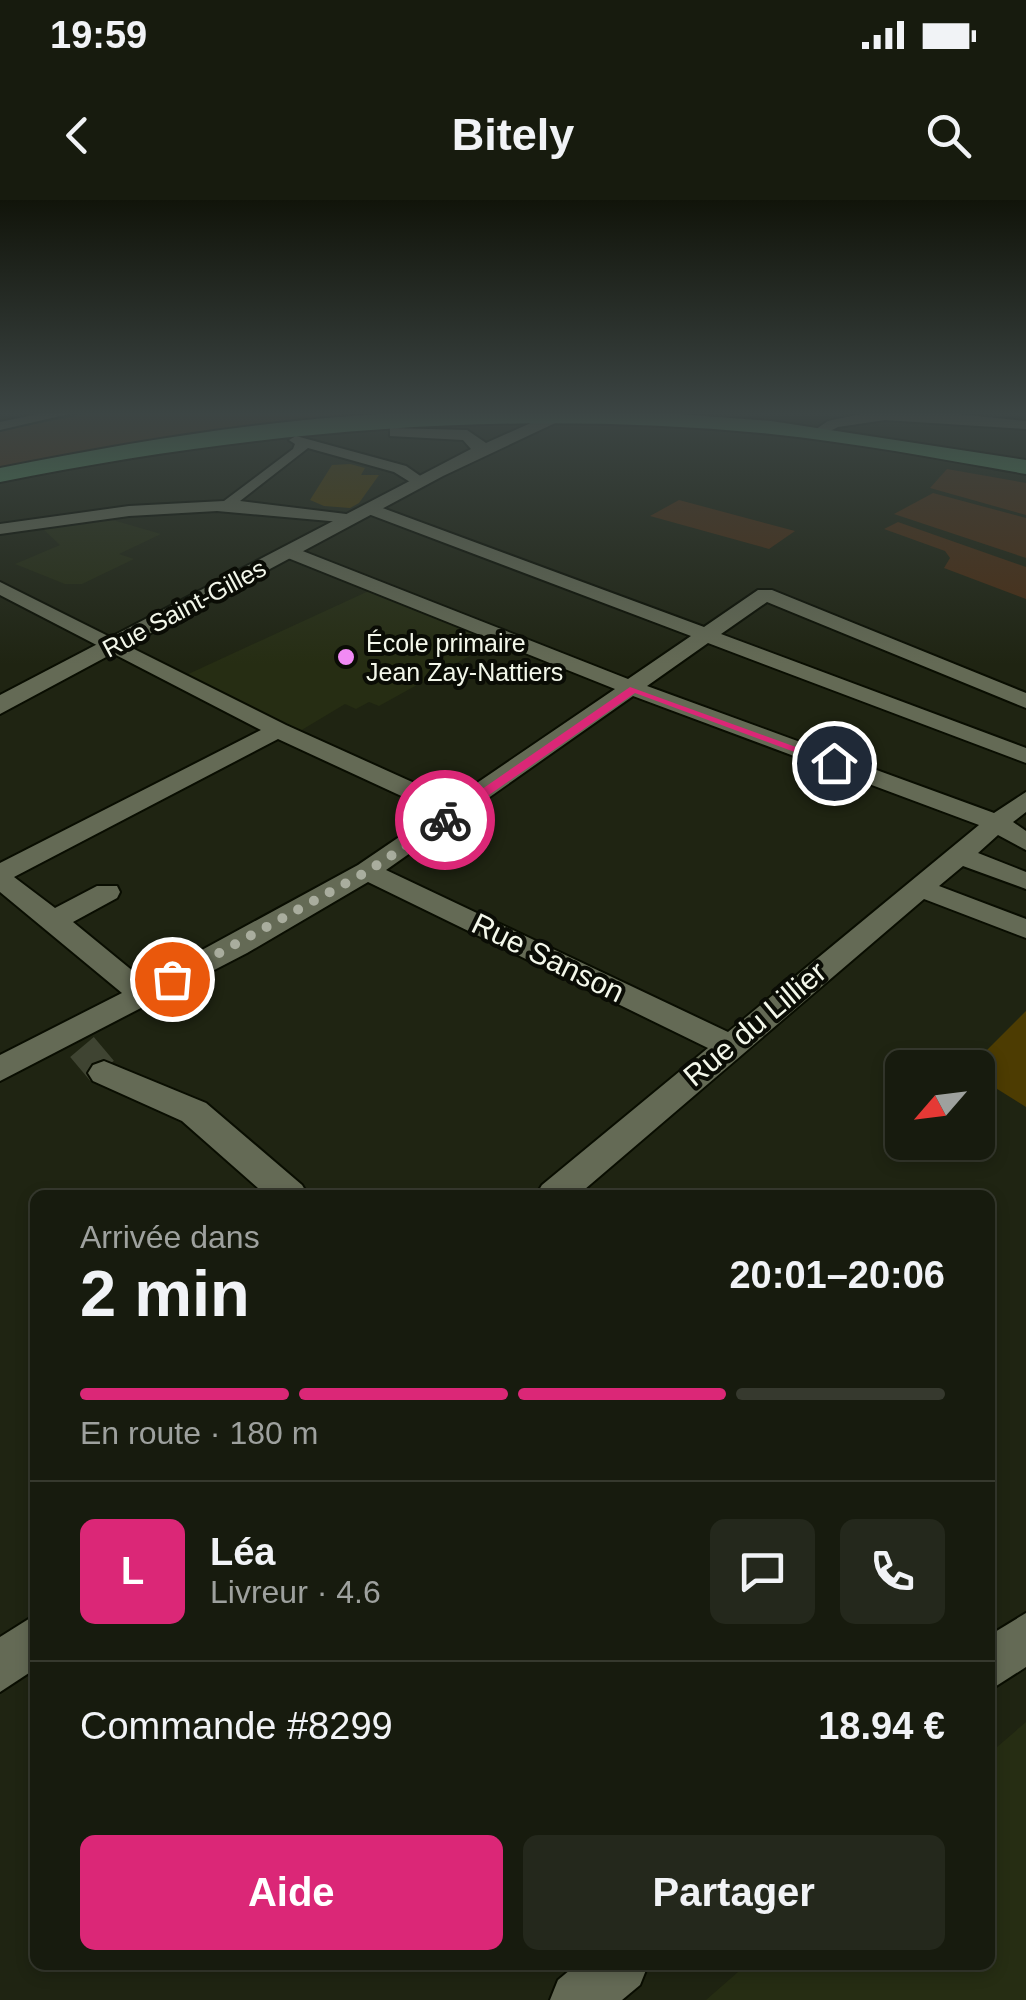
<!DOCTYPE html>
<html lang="fr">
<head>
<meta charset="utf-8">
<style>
	:root { --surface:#171b0e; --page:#24281c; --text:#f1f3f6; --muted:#9ea19e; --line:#36392e; --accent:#db2777 }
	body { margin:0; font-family:Helvetica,sans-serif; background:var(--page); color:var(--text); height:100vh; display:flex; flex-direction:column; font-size:38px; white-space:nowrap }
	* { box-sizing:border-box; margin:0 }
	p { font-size:32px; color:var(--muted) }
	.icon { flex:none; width:55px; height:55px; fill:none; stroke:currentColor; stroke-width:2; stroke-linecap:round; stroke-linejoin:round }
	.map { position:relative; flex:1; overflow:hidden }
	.details { position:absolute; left:30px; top:990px; width:965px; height:780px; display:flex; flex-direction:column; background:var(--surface); border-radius:15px; box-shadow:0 5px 15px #0003,0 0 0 2px var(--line) }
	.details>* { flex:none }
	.needle { width:65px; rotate:242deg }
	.buttons { position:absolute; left:885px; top:850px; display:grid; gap:20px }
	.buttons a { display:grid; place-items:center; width:110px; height:110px; border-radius:15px; background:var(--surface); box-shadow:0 5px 15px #0003,0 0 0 2px var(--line); font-size:50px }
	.pin { position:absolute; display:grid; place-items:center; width:85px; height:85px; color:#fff; margin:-42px; border:5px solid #fff; border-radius:50%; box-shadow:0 2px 10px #0007 }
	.courier { position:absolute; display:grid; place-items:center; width:100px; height:100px; margin:-50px; border:8px solid #db2777; border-radius:50%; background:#fff; color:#222; box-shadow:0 2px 12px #0007 }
	.summary em { font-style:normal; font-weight:700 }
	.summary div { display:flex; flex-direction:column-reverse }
	.summary { display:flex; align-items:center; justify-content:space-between; height:170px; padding:0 50px }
	h1 { font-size:65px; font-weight:700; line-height:75px }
	.bar { display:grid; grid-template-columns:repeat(4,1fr); gap:15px 10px; align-content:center; height:120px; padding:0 50px }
	.bar i { height:12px; border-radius:8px; background:var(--line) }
	.bar .on { background:var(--accent) }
	.bar p { grid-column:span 4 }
	.line { display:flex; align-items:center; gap:25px; padding:0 50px; border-top:2px solid var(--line) }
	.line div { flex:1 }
	.round { display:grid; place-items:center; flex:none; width:105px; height:105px; border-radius:15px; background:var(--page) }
	.action { display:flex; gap:20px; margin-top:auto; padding:20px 50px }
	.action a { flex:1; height:115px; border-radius:15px; background:var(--accent); color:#fff; font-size:40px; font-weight:700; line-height:115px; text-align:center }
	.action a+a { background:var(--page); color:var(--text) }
	.status { display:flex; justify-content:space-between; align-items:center; height:70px; padding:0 50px; background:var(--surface); direction:ltr }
	.status svg { height:28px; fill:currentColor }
	header { display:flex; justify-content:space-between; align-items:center; height:130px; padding:0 50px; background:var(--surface); font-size:45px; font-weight:700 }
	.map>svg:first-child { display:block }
	.built { fill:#262d13 }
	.green { fill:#4b2d12 }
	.building { fill:#4d3c02 }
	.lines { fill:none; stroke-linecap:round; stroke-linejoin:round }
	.minor-tunnel { stroke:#3f4432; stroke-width:31; stroke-dasharray:31 16; stroke-linecap:butt }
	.minor-casing { stroke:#090d01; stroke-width:4 }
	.tertiary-casing { stroke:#090d01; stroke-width:4 }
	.primary-casing { stroke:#090d01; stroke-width:4 }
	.minor { fill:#646a55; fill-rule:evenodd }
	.tertiary { fill:#646a55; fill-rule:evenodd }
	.primary { fill:#548f60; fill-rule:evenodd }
	.route { fill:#db2777 }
	.done { stroke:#a9ad9e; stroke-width:10; stroke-dasharray:0 18 }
	.poi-dot { fill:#f18af4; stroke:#0a0c05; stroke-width:4 }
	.labels { text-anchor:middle; stroke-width:8; stroke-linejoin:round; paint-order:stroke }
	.far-street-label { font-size:25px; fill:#f3f7ea; stroke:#0a0c05 }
	.far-poi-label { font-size:25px; fill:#f3f7ea; stroke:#0a0c05; text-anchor:start }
	.street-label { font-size:30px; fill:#f3f7ea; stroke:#0a0c05 }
</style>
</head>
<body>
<div class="status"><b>19:59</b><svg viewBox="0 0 49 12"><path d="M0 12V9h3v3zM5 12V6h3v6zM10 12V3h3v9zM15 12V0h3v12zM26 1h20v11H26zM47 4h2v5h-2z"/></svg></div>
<header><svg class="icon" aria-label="back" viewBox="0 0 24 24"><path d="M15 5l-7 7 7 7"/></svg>Bitely<svg class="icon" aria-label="search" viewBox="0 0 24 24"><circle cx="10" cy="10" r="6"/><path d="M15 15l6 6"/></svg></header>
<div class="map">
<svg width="1026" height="1800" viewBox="0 0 1026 1800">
	<rect width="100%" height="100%" fill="#1f2412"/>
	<g class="built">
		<polygon points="106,318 161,334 119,354 134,359 82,384 65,384 15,364 60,345 41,327"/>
		<polygon points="373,389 493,443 379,506 369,502 356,509 345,504 300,531 184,476"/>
		<polygon points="1026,1522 1026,1800 706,1800 746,1765 990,1765 990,1553"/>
	</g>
	<g class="green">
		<polygon points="97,212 363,212 367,221 0,271 0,231"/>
		<polygon points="947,269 1026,283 1026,315 930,288"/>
		<polygon points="933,293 1026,318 1026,358 894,314"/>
		<polygon points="679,300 795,331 769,349 650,316"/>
		<polygon points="898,322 1026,367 1026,399 944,368 950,358 945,351 884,329"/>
	</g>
	<g class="building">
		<polygon points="350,264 365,268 361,275 379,275 359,303 350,308 324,306 310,300 332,265"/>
		<polygon points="1026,811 1026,907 978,877 978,859"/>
	</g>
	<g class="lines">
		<polyline class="minor-tunnel" points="82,847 104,873"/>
		<g class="minor-casing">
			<g id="minor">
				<polygon points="47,212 77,212 0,230 0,222"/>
				<polygon points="870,212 948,213 1026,221 1026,229 885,220 838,227 816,238 809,234 828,221"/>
				<polygon points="296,236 406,266 429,282 415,285 394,272 308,248 240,301 346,314 354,319 352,323 217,311 129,316 0,334 0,324 129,306 224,301 293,249 295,244 289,240"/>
				<path d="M369 303 704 427 758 390H772L1026 493V508L767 402 721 434 1026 548V563L708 443 647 486 994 613 1026 592V612L1013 622 1026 631V650L998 635 978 653 1026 672V689L963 666 939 686 1026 719V738L924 699 578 995H536L542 985 708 848 368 682 247 753 0 881V855L122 793 0 692V663L261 530 0 395V382L286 525 452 600 615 489 283 356V348H295L628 479 691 436 363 312 361 308ZM633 496 979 625 728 832 386 670ZM278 539 436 612 358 665 145 781 73 722 117 698 120 692 117 686H97L55 708 14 677Z"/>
				<polygon points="104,861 206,903 302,985 308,995 266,995 182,921 93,881 88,873 93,865"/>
				<polygon points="1026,1413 1026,1467 990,1490 990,1435"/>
				<polygon points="35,1415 35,1469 0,1492 0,1437"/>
				<polygon points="576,1765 648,1765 640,1785 622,1800 550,1800 558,1780"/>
			</g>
		</g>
		<g class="tertiary-casing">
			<polygon id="tertiary" points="553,213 568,217 443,276 0,514 0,495 471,249 463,240 390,236 390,228 467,230 486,243"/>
		</g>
		<g class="primary-casing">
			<path id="primary" d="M423 212H652L771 221 1026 260V274C941 259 857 243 771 234 511 208 255 231 0 282V268C140 240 280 217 423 212Z"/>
		</g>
		<use href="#minor" class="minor"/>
		<use href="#tertiary" class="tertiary"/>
		<use href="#primary" class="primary"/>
	</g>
	<linearGradient id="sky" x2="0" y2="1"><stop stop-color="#11140a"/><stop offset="0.46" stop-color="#3c4544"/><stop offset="1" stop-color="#3c4544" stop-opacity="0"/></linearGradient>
	<rect width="1026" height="464" fill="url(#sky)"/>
	<polygon class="route" points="630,487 840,563 830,565 635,493 449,623 440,623 440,618"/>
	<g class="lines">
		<polyline class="done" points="172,779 368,671 445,620"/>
	</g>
	<circle class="poi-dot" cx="346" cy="457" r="10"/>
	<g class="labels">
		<g class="far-street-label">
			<text transform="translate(184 408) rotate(-28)" y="9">Rue Saint-Gilles</text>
		</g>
		<g class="far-poi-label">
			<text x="366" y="452">École primaire<tspan x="366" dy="29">Jean Zay-Nattiers</tspan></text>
		</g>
		<g class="street-label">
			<text transform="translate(548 758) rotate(26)" y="10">Rue Sanson</text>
			<text transform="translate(755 824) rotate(-40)" y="10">Rue du Lillier</text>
		</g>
	</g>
</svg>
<div class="buttons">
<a><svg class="needle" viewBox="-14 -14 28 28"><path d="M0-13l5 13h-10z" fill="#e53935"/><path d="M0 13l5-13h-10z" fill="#9ea19e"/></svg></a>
</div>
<div class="pin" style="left:172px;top:779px;background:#ea580c"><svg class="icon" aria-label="bag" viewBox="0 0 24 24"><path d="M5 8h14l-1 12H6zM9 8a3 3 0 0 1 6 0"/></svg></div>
<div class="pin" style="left:834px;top:563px;background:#1f2937"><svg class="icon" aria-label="home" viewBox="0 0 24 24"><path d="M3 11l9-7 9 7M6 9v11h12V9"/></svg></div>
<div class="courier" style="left:445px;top:620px"><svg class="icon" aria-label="bike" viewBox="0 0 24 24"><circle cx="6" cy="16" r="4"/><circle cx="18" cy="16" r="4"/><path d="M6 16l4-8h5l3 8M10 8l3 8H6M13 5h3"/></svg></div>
<section class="details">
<div class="summary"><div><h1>2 min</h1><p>Arrivée dans</p></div><em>20:01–20:06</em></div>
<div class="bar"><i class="on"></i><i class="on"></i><i class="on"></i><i></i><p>En route · 180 m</p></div>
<div class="line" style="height:180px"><b class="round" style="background:var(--accent);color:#fff">L</b><div><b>Léa</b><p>Livreur · 4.6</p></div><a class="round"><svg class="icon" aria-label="chat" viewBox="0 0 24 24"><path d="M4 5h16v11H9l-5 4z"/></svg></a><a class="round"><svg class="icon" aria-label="phone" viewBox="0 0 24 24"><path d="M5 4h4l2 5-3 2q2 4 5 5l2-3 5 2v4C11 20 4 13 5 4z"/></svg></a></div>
<div class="line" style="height:130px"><div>Commande #8299</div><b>18.94 €</b></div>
<div class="action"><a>Aide</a><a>Partager</a></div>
</section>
</div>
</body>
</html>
